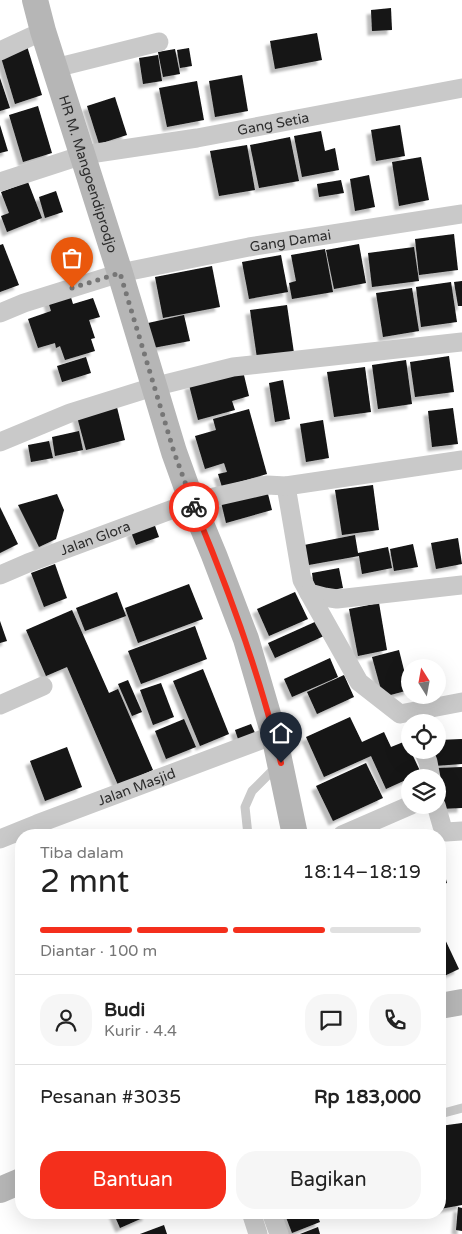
<!DOCTYPE html>
<html lang="id">
<head>
<meta charset="utf-8">
<style>
	:root { --surface:#fff; --page:#f6f6f6; --text:#222; --muted:#767676; --line:#e0e0e0; --accent:#f42f1c }
	body { margin:0; font-family:"Varela Round",sans-serif; background:var(--page); color:var(--text); height:100vh; display:flex; flex-direction:column; font-size:19px; white-space:nowrap }
	* { box-sizing:border-box; margin:0 }
	p { font-size:16px; color:var(--muted) }
	.icon { flex:none; width:28px; height:28px; fill:none; stroke:currentColor; stroke-width:2; stroke-linecap:round; stroke-linejoin:round }
	.map { position:relative; flex:1; overflow:hidden }
	.drawer { position:absolute; left:15px; top:829px; width:431px; height:390px; display:flex; flex-direction:column; background:var(--surface); border-radius:20px; box-shadow:0 5px 20px #0002 }
	.drawer>* { flex:none }
	.needle { width:32px; rotate:349deg }
	.controls { position:absolute; left:401px; top:659px; display:grid; gap:10px }
	.controls a { display:grid; place-items:center; width:45px; height:45px; border-radius:50%; background:var(--surface); box-shadow:0 5px 20px #0002; font-size:25px }
	.pin { position:absolute; display:grid; place-items:center; width:42px; height:42px; color:#fff; margin:-51px -21px; border-radius:50% 50% 50% 0; rotate:-45deg; box-shadow:0 0 5px #0007 }
	.pin .icon { rotate:45deg }
	.courier { position:absolute; display:grid; place-items:center; width:50px; height:50px; margin:-25px; border:4px solid #f42f1c; border-radius:50%; background:#fff; color:#222; box-shadow:0 1px 6px #0007 }
	.overview em { font-style:normal; font-weight:600 }
	.overview div { display:flex; flex-direction:column-reverse }
	.overview { display:flex; align-items:center; justify-content:space-between; height:85px; padding:0 25px }
	h1 { font-size:32px; font-weight:600; line-height:38px }
	.bar { display:grid; grid-template-columns:repeat(4,1fr); gap:8px 5px; align-content:center; height:60px; padding:0 25px }
	.bar i { height:6px; border-radius:4px; background:var(--line) }
	.bar .on { background:var(--accent) }
	.bar p { grid-column:span 4 }
	.line { display:flex; align-items:center; gap:12px; padding:0 25px; border-top:1px solid var(--line) }
	.line div { flex:1 }
	.round { display:grid; place-items:center; flex:none; width:52px; height:52px; border-radius:20px; background:var(--page) }
	.primary-button { display:flex; gap:10px; margin-top:auto; padding:10px 25px }
	.primary-button a { flex:1; height:58px; border-radius:20px; background:var(--accent); color:#fff; font-size:20px; font-weight:600; line-height:58px; text-align:center }
	.primary-button a+a { background:var(--page); color:var(--text) }
	.map>svg:first-child { display:block }
	.building { fill:#131313; filter:url(#shadow) }
	.lines { fill:none; stroke-linecap:round; stroke-linejoin:round }
	.lane { stroke:#c9c9c9; stroke-width:9 }
	.street { stroke:#c9c9c9; stroke-width:19 }
	.secondary { stroke:#b6b6b6; stroke-width:26 }
	.done { stroke:#767676; stroke-width:5; stroke-dasharray:0 9 }
	.route { stroke:#f42f1c; stroke-width:6 }
	.labels { text-anchor:middle; stroke-width:5; stroke-linejoin:round; paint-order:stroke }
	.street-label { font-size:14px; fill:#2c2c2c; stroke:#fff }
</style>
</head>
<body>
<div class="map">
<svg width="462" height="1234" viewBox="0 0 462 1234">
	<defs>
		<filter id="shadow"><feDropShadow dx="-4.5" dy="4.5" stdDeviation="1" flood-color="#0004"/></filter>
	</defs>
	<rect width="100%" height="100%" fill="#fff"/>
	<g class="building">
		<polygon points="391,8 392,30 372,31 371,10"/>
		<polygon points="317,33 322,60 275,69 270,41"/>
		<polygon points="27,46 42,95 15,104 0,54"/>
		<polygon points="189,48 192,66 180,68 177,50"/>
		<polygon points="175,49 180,74 163,77 158,52"/>
		<polygon points="158,55 162,81 143,84 139,58"/>
		<polygon points="242,75 248,111 215,117 209,81"/>
		<polygon points="0,78 10,108 0,111"/>
		<polygon points="197,81 204,120 167,127 159,88"/>
		<polygon points="115,97 127,135 99,144 87,106"/>
		<polygon points="38,106 52,153 23,162 9,115"/>
		<polygon points="0,125 8,151 0,153"/>
		<polygon points="400,125 405,156 376,161 371,130"/>
		<polygon points="321,131 325,151 335,148 339,170 302,177 294,136"/>
		<polygon points="290,137 299,181 259,188 250,145"/>
		<polygon points="247,145 255,190 219,196 210,151"/>
		<polygon points="421,157 429,200 399,206 392,162"/>
		<polygon points="369,175 375,207 355,211 350,179"/>
		<polygon points="341,180 344,193 319,197 317,184"/>
		<polygon points="28,182 42,218 7,232 1,216 9,213 1,192"/>
		<polygon points="56,191 63,212 45,218 39,197"/>
		<polygon points="454,234 458,270 419,275 415,239"/>
		<polygon points="3,244 19,285 0,292 0,245"/>
		<polygon points="359,244 366,283 334,289 326,250"/>
		<polygon points="414,247 419,281 372,287 368,253"/>
		<polygon points="325,249 333,292 292,299 289,283 296,281 291,255"/>
		<polygon points="281,255 288,292 249,299 242,262"/>
		<polygon points="212,266 220,307 163,318 155,277"/>
		<polygon points="462,281 462,306 458,306 454,282"/>
		<polygon points="451,282 457,322 421,327 416,287"/>
		<polygon points="412,288 419,331 383,337 376,293"/>
		<polygon points="69,291 73,304 93,298 100,317 89,320 95,338 91,339 95,351 65,360 60,346 56,348 55,343 38,348 28,319 51,311 47,298"/>
		<polygon points="287,305 294,353 257,358 250,310"/>
		<polygon points="184,315 190,341 153,348 148,323"/>
		<polygon points="449,356 454,392 415,397 410,362"/>
		<polygon points="86,357 91,373 62,382 57,366"/>
		<polygon points="406,360 412,404 378,409 372,365"/>
		<polygon points="365,367 371,412 334,417 327,372"/>
		<polygon points="243,371 249,396 232,401 235,410 198,420 189,385"/>
		<polygon points="283,380 290,419 275,422 269,383"/>
		<polygon points="116,403 125,440 86,450 76,413"/>
		<polygon points="453,408 458,444 432,447 428,411"/>
		<polygon points="249,409 267,474 222,487 218,474 227,472 224,463 205,469 195,436 216,430 213,419"/>
		<polygon points="323,420 329,458 306,462 300,424"/>
		<polygon points="79,431 83,450 55,456 52,437"/>
		<polygon points="49,441 53,458 31,462 28,445"/>
		<polygon points="373,485 379,530 342,535 335,490"/>
		<polygon points="267,490 272,510 226,523 221,502"/>
		<polygon points="57,494 64,510 56,539 39,547 18,505"/>
		<polygon points="0,507 18,544 0,553"/>
		<polygon points="154,523 159,537 136,545 131,532"/>
		<polygon points="355,535 358,553 388,547 392,568 362,574 359,556 303,566 299,546"/>
		<polygon points="458,538 462,564 436,569 431,543"/>
		<polygon points="413,544 418,567 394,571 390,549"/>
		<polygon points="55,564 67,598 44,607 31,573"/>
		<polygon points="339,568 343,588 315,593 312,573"/>
		<polygon points="189,584 203,619 138,643 125,608"/>
		<polygon points="117,592 126,616 85,631 76,608"/>
		<polygon points="295,592 308,619 269,636 257,609"/>
		<polygon points="379,603 387,650 358,656 349,609"/>
		<polygon points="72,610 109,693 118,689 153,770 118,785 67,667 46,676 26,630"/>
		<polygon points="0,621 7,641 0,643"/>
		<polygon points="317,621 324,636 275,658 268,643"/>
		<polygon points="195,626 207,659 141,684 128,651"/>
		<polygon points="399,650 409,690 383,697 372,657"/>
		<polygon points="330,658 338,677 292,697 284,679"/>
		<polygon points="203,669 229,734 200,746 173,681"/>
		<polygon points="344,675 354,697 317,714 307,692"/>
		<polygon points="128,680 142,712 132,716 118,684"/>
		<polygon points="161,683 174,717 153,725 140,690"/>
		<polygon points="350,717 362,742 384,732 391,747 406,741 421,773 386,789 371,756 324,777 306,737"/>
		<polygon points="184,719 196,747 166,759 155,731"/>
		<polygon points="251,724 256,735 239,742 235,730"/>
		<polygon points="462,739 462,764 434,766 433,750 438,750 438,740"/>
		<polygon points="67,747 82,787 45,801 30,761"/>
		<polygon points="366,763 383,798 333,821 316,786"/>
		<polygon points="462,767 462,808 439,809 437,768"/>
		<polygon points="440,858 447,883 440,885"/>
		<polygon points="440,933 442,933 459,969 440,978"/>
		<polygon points="462,1123 462,1205 440,1209 440,1126"/>
		<polygon points="458,1207 462,1208 462,1231 456,1230"/>
		<polygon points="113,1212 146,1212 147,1216 120,1228"/>
		<polygon points="284,1212 316,1212 320,1222 292,1233"/>
		<polygon points="164,1225 167,1234 140,1234"/>
		<polygon points="318,1227 320,1234 300,1234"/>
	</g>
	<g class="lines">
		<g class="lane">
			<polyline points="248,835 245,807 252,791 276,767"/>
			<polyline points="440,1114 462,1108"/>
		</g>
		<g class="street">
			<polyline points="0,51 43,31"/>
			<polyline points="55,68 159,42"/>
			<path id="s1" d="M0 182 83 155 197 138 462 88"/>
			<path id="s2" d="M0 313 24 303 120 273 249 247 462 214"/>
			<polyline points="0,442 70,413 153,387 233,367 462,342"/>
			<polyline points="286,486 302,580 309,593 324,597 337,599 462,585"/>
			<path id="s3" d="M0 575 28 563 192 502 267 485 286 486 462 460"/>
			<polyline points="309,593 359,682 400,714 462,702"/>
			<polyline points="0,705 43,686"/>
			<polyline points="423,750 428,762 431,778"/>
			<polyline points="436,805 442,826 446,832 462,831"/>
			<polyline points="342,835 411,805"/>
			<path id="s4" d="M0 839 37 824 274 735"/>
			<polyline points="251,1212 258,1234"/>
			<polyline points="271,1212 279,1234"/>
		</g>
		<g class="secondary">
			<path id="s5" d="M35 0 43 31 120 273 174 452 192 502 214 555 246 639 274 735 295 835"/>
			<polyline points="440,1006 462,1002"/>
			<polyline points="0,1190 21,1181"/>
		</g>
	</g>
	<g class="lines">
		<polyline class="done" points="72,288 120,273 174,452 194,507"/>
		<path class="route" d="M194 507C229 590 260 675 281 763"/>
	</g>
	<g class="labels">
		<g class="street-label">
			<text dy="5" stroke="none"><textPath href="#s1" startOffset="280">Gang Setia</textPath></text>
			<text dy="5" stroke="none"><textPath href="#s5" startOffset="182">HR M. Mangoendiprodjo</textPath></text>
			<text dy="5" stroke="none"><textPath href="#s2" startOffset="300">Gang Damai</textPath></text>
			<text dy="5" stroke="none"><textPath href="#s3" startOffset="102">Jalan Glora</textPath></text>
			<text dy="5" stroke="none"><textPath href="#s4" startOffset="146">Jalan Masjid</textPath></text>
		</g>
	</g>
</svg>
<div class="controls">
<a><svg class="needle" viewBox="-14 -14 28 28"><path d="M0-13l5 13h-10z" fill="#e53935"/><path d="M0 13l5-13h-10z" fill="#767676"/></svg></a>
<a><svg class="icon" aria-label="locate" viewBox="0 0 24 24"><circle cx="12" cy="12" r="6"/><path d="M12 2v4M12 18v4M2 12h4M18 12h4"/></svg></a>
<a><svg class="icon" aria-label="layers" viewBox="0 0 24 24"><path d="M12 4l9 5-9 5-9-5zM3 14l9 5 9-5"/></svg></a>
</div>
<div class="pin" style="left:72px;top:288px;background:#ea580c"><svg class="icon" aria-label="bag" viewBox="0 0 24 24"><path d="M5 8h14l-1 12H6zM9 8a3 3 0 0 1 6 0"/></svg></div>
<div class="pin" style="left:281px;top:763px;background:#1f2937"><svg class="icon" aria-label="home" viewBox="0 0 24 24"><path d="M3 11l9-7 9 7M6 9v11h12V9"/></svg></div>
<div class="courier" style="left:194px;top:507px"><svg class="icon" aria-label="bike" viewBox="0 0 24 24"><circle cx="6" cy="16" r="4"/><circle cx="18" cy="16" r="4"/><path d="M6 16l4-8h5l3 8M10 8l3 8H6M13 5h3"/></svg></div>
<section class="drawer">
<div class="overview"><div><h1>2 mnt</h1><p>Tiba dalam</p></div><em>18:14–18:19</em></div>
<div class="bar"><i class="on"></i><i class="on"></i><i class="on"></i><i></i><p>Diantar · 100 m</p></div>
<div class="line" style="height:90px"><a class="round"><svg class="icon" aria-label="person" viewBox="0 0 24 24"><circle cx="12" cy="8" r="4"/><path d="M4 21q1-7 8-7t8 7"/></svg></a><div><b>Budi</b><p>Kurir · 4.4</p></div><a class="round"><svg class="icon" aria-label="chat" viewBox="0 0 24 24"><path d="M4 5h16v11H9l-5 4z"/></svg></a><a class="round"><svg class="icon" aria-label="phone" viewBox="0 0 24 24"><path d="M5 4h4l2 5-3 2q2 4 5 5l2-3 5 2v4C11 20 4 13 5 4z"/></svg></a></div>
<div class="line" style="height:65px"><div>Pesanan #3035</div><b>Rp 183,000</b></div>
<div class="primary-button"><a>Bantuan</a><a>Bagikan</a></div>
</section>
</div>
</body>
</html>
